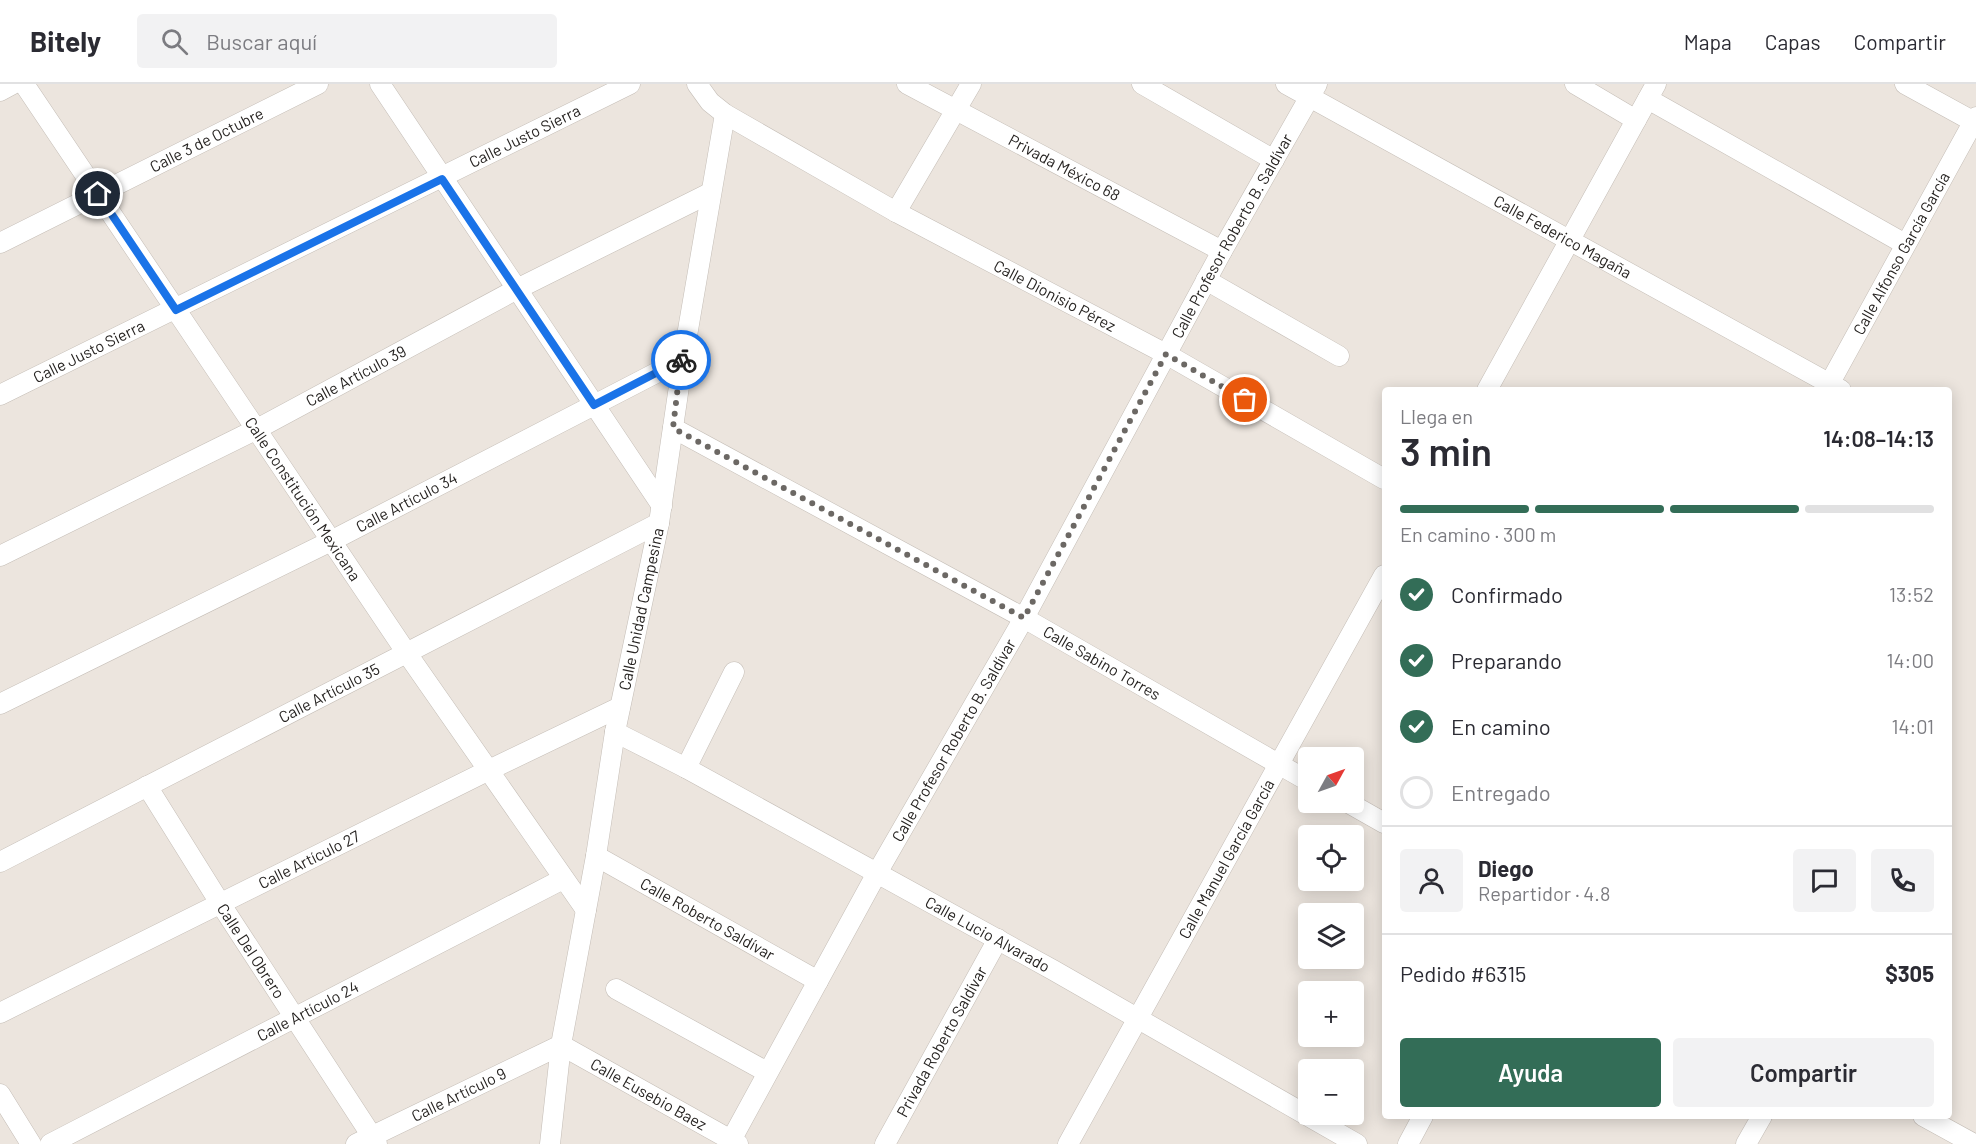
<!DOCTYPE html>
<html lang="es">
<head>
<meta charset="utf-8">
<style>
	:root { --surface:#fff; --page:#f2f2f3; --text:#2b2b33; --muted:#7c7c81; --line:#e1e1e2; --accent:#336d57 }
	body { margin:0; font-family:Barlow,sans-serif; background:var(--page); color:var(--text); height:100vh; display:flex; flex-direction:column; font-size:22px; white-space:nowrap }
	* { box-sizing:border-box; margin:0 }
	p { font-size:20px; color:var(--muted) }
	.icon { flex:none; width:33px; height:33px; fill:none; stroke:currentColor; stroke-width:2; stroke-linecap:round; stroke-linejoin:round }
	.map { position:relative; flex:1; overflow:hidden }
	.sheet { position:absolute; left:1382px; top:303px; width:570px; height:732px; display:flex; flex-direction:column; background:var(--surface); border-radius:6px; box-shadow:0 3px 15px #0003 }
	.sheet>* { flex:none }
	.needle { width:39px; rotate:50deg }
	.controls { position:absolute; left:1298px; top:663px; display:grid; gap:12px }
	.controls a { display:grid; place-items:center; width:66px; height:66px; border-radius:6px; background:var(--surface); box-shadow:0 3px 15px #0003; font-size:30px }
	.pin { position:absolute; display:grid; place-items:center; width:51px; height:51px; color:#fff; margin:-26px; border:3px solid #fff; border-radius:50%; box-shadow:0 2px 6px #0007 }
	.courier { position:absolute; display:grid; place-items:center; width:60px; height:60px; margin:-30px; border:4px solid #1a73e8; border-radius:50%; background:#fff; color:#222; box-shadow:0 2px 8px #0007 }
	.head em { font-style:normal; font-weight:600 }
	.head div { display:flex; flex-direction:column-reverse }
	.head { display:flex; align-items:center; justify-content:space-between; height:102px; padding:0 18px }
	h1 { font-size:39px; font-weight:600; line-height:45px }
	.bar { display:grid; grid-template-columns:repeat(4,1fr); gap:9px 6px; align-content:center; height:72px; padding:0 18px }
	.bar i { height:8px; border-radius:4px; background:var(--line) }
	.bar .active { background:var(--accent) }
	.bar p { grid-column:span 4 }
	.line { display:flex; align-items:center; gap:15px; padding:0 18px; border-top:2px solid var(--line) }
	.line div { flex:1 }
	.round { display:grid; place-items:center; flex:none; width:63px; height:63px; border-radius:6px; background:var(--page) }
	ol { padding:0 18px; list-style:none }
	li { display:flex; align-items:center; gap:18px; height:66px }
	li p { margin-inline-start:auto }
	li .icon { padding:6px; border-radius:50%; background:var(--accent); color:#fff; stroke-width:4 }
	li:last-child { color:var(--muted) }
	li i { width:33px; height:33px; border:3px solid var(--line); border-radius:50% }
	.action { display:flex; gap:12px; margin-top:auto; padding:12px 18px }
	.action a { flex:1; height:69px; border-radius:6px; background:var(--accent); color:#fff; font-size:24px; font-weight:600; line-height:69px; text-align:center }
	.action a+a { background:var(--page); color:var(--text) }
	header { display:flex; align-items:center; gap:36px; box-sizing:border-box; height:84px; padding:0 30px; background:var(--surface); border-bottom:2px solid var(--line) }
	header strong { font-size:28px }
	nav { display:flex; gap:33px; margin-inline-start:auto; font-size:21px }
	.search { width:420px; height:54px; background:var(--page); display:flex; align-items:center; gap:15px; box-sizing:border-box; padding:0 21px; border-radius:6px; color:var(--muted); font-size:22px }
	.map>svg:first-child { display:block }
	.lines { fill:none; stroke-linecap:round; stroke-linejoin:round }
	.street-casing { stroke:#c4bdb6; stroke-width:21 }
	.street { stroke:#fff; stroke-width:20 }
	.done { stroke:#6c6864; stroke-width:6; stroke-dasharray:0 10.8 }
	.route { stroke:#1a73e8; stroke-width:8 }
	.labels { text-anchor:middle; stroke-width:6; stroke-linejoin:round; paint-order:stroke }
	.street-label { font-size:16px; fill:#272422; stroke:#fff }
</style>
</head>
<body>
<header>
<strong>Bitely</strong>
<div class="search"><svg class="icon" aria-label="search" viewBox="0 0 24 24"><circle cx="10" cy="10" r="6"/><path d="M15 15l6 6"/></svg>Buscar aquí</div>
<nav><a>Mapa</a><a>Capas</a><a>Compartir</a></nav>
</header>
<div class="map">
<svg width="1976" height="1060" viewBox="0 0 1976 1060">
	<rect width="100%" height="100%" fill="#ece5de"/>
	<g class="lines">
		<g class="street-casing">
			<g id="street">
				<path id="s1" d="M24 0 406 568 586 826"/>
				<polyline points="380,0 662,422"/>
				<path id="s2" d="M697 0 710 18 725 30 896 128 1166 270 1384 395"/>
				<path id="s3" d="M907 0 1222 167"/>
				<polyline points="1142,0 1274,76"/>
				<path id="s4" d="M1286 0 1841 306"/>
				<polyline points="1575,0 1636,36"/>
				<polyline points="1905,0 1976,39"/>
				<polyline points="0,7 13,0"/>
				<polyline points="1648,15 1905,160"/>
				<polyline points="896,128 971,0"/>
				<path id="s5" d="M0 159 318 0"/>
				<polyline points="1206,196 1339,272"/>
				<polyline points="1487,306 1656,0"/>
				<path id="s6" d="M1826 306 1976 33"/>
				<path id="s7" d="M0 311 630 0"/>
				<path id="s8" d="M673 344 1024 534 1308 697"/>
				<path id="s9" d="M0 472 257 345 517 205 710 109"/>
				<path id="s10" d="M0 620 331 457 683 275"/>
				<path id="s11" d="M615 648 686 684 1053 886 1357 1060"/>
				<polyline points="686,684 734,588"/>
				<path id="s12" d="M147 702 220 819 377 1060"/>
				<polyline points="1347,718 1384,739"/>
				<path id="s13" d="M596 772 818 897"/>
				<path id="s14" d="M0 778 659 439"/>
				<polyline points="616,905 767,988"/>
				<path id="s15" d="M0 929 487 687 620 623"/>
				<polyline points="0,1010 31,1060"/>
				<polyline points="1923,1032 1974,1060"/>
				<path id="s16" d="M50 1060 563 795"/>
				<path id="s17" d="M356 1060 561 961 738 1060"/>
				<path id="s18" d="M550 1060 561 961 596 772 615 648 659 439 683 275 725 30"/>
				<path id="s19" d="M729 1060 877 789 1024 534 1222 167 1317 0"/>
				<path id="s20" d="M885 1060 998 855"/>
				<path id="s21" d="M1068 1060 1384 491"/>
				<polyline points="1408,1060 1423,1032"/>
				<polyline points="1746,1060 1762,1032"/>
			</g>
		</g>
		<use href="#street" class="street"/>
	</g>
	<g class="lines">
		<polyline class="done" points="681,276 673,344 1024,534 1166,270 1245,316"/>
		<polyline class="route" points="98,110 176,226 442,95 594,321 681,276"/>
	</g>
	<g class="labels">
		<g class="street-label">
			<text dy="6" stroke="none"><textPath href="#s7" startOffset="585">Calle Justo Sierra</textPath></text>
			<text dy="6" stroke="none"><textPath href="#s5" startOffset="231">Calle 3 de Octubre</textPath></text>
			<text dy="6" stroke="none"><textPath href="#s3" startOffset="178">Privada México 68</textPath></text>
			<text dy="6" stroke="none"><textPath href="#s19" startOffset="1038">Calle Profesor Roberto B. Saldívar</textPath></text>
			<text dy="6" stroke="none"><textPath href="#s4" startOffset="316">Calle Federico Magaña</textPath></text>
			<text dy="6" stroke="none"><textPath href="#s6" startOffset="156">Calle Alfonso García García</textPath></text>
			<text dy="6" stroke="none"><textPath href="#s2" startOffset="418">Calle Dionisio Pérez</textPath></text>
			<text dy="6" stroke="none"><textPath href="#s7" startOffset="99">Calle Justo Sierra</textPath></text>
			<text dy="6" stroke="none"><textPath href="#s9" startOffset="399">Calle Artículo 39</textPath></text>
			<text dy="6" stroke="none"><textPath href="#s1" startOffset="500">Calle Constitución Mexicana</textPath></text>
			<text dy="6" stroke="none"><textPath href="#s10" startOffset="454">Calle Artículo 34</textPath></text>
			<text dy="6" stroke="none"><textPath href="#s18" startOffset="543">Calle Unidad Campesina</textPath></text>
			<text dy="6" stroke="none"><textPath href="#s8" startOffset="489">Calle Sabino Torres</textPath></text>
			<text dy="6" stroke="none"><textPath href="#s14" startOffset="370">Calle Artículo 35</textPath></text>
			<text dy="6" stroke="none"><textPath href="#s19" startOffset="462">Calle Profesor Roberto B. Saldívar</textPath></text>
			<text dy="6" stroke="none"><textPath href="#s15" startOffset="345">Calle Artículo 27</textPath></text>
			<text dy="6" stroke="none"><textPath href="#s21" startOffset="326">Calle Manuel García García</textPath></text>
			<text dy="6" stroke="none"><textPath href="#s13" startOffset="128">Calle Roberto Saldívar</textPath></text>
			<text dy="6" stroke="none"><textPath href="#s11" startOffset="424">Calle Lucio Alvarado</textPath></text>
			<text dy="6" stroke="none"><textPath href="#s12" startOffset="195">Calle Del Obrero</textPath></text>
			<text dy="6" stroke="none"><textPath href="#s16" startOffset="290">Calle Artículo 24</textPath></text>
			<text dy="6" stroke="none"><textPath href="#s20" startOffset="117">Privada Roberto Saldívar</textPath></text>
			<text dy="6" stroke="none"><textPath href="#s17" startOffset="114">Calle Artículo 9</textPath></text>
			<text dy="6" stroke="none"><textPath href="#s17" startOffset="328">Calle Eusebio Baez</textPath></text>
		</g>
	</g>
</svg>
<div class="controls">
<a><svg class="needle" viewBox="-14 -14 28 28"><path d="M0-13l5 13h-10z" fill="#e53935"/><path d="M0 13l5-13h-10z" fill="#7c7c81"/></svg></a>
<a><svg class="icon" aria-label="locate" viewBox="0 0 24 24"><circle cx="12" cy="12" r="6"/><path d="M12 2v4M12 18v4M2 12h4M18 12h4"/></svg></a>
<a><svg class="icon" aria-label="layers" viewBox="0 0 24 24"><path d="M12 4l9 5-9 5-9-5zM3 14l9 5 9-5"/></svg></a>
<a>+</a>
<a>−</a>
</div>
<div class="pin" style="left:1245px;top:316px;background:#ea580c"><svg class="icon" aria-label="bag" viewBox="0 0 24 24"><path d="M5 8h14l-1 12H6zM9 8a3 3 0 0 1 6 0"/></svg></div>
<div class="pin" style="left:98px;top:110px;background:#1f2937"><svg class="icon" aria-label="home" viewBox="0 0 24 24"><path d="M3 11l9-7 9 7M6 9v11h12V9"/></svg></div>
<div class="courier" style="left:681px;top:276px"><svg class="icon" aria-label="bike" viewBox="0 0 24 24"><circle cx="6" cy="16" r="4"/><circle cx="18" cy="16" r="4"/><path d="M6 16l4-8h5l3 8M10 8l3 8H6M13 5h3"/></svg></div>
<section class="sheet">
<div class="head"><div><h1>3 min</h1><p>Llega en</p></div><em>14:08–14:13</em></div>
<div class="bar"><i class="active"></i><i class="active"></i><i class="active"></i><i></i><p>En camino · 300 m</p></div>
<ol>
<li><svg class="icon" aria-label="check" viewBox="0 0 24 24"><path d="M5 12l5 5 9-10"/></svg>Confirmado<p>13:52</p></li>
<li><svg class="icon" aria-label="check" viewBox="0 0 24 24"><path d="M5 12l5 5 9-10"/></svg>Preparando<p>14:00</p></li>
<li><svg class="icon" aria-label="check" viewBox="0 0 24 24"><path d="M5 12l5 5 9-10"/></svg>En camino<p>14:01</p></li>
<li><i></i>Entregado</li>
</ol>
<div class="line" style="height:108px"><a class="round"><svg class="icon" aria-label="person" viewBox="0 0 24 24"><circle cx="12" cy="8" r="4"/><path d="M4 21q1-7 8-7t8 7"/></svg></a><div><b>Diego</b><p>Repartidor · 4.8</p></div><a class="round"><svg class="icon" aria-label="chat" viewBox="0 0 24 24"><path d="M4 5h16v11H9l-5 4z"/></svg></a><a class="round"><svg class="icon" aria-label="phone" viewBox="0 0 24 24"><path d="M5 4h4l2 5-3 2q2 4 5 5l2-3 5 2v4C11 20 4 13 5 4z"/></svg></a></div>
<div class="line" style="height:78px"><div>Pedido #6315</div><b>$305</b></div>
<div class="action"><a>Ayuda</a><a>Compartir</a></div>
</section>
</div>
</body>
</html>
